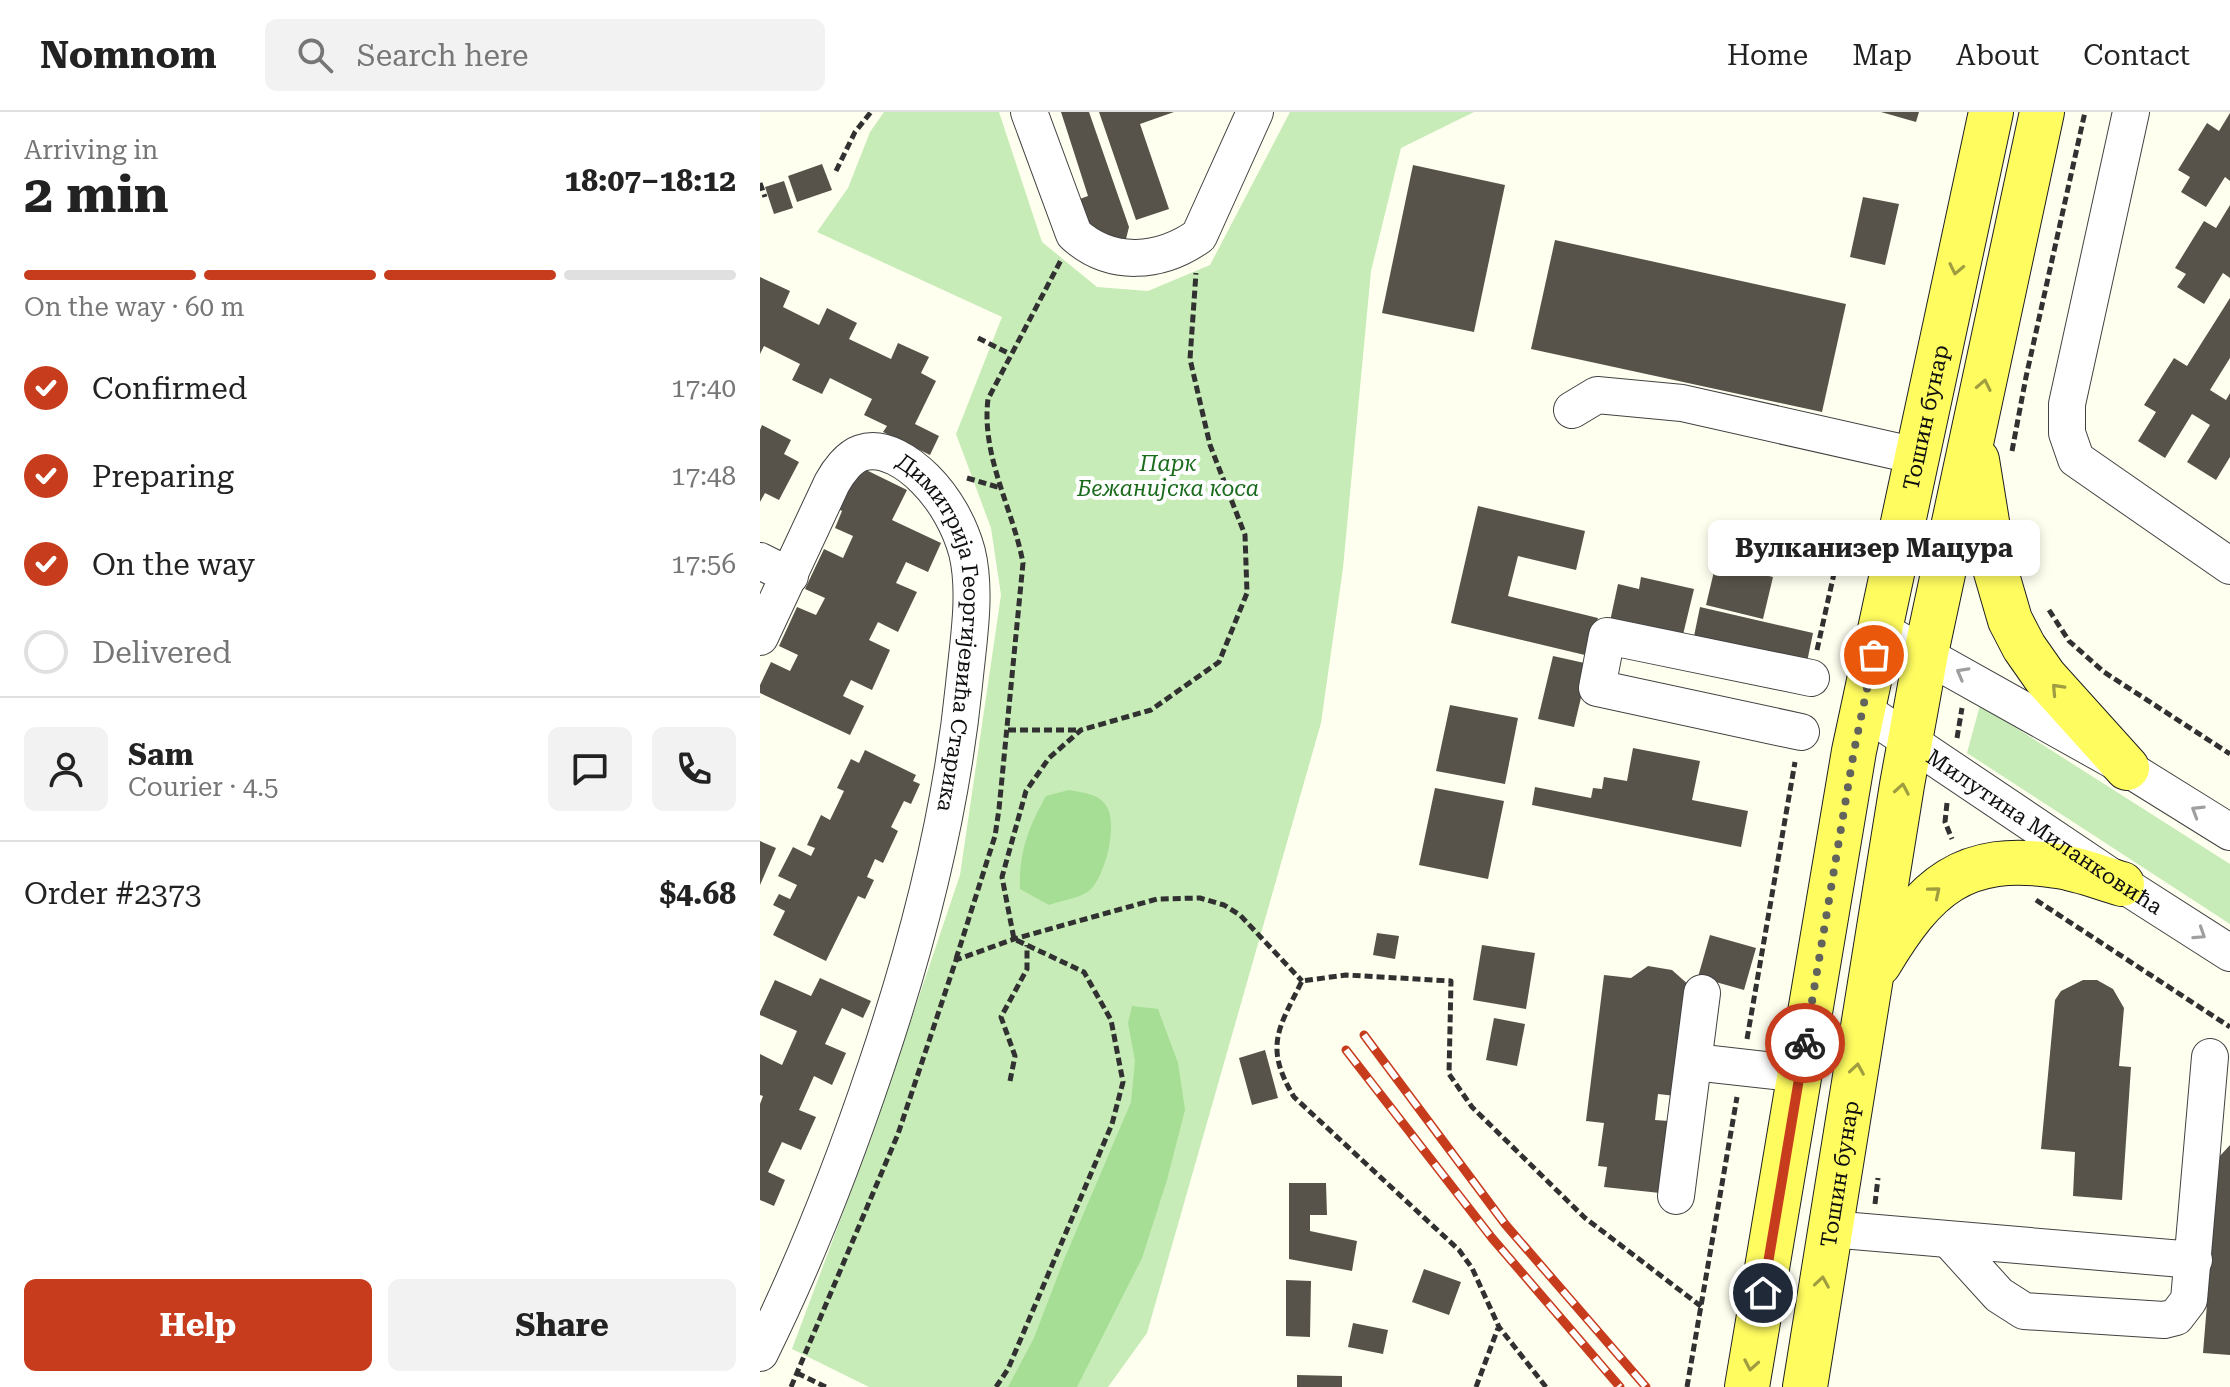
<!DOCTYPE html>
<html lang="en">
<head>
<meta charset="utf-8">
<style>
	:root { --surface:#fff; --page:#f2f2f2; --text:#222; --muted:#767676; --line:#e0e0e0; --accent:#c83c1e }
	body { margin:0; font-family:"Roboto Serif",serif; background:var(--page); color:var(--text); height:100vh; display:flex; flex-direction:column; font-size:30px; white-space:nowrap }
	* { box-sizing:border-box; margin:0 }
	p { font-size:26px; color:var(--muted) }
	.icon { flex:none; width:44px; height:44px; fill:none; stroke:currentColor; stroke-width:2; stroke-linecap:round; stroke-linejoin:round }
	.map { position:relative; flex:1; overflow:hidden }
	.drawer { display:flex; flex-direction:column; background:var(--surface); width:760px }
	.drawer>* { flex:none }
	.pin { position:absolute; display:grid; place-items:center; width:68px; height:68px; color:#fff; margin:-34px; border:4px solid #fff; border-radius:50%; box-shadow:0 2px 8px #0007 }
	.courier { position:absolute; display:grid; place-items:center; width:80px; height:80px; margin:-40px; border:6px solid #c83c1e; border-radius:50%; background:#fff; color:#222; box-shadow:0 2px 10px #0007 }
	.bubble { position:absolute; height:56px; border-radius:12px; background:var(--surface); box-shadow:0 4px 12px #0003; font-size:26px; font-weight:700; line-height:56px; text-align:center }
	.overview em { font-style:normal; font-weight:700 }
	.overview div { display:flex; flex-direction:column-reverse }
	.overview { display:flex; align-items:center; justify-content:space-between; height:136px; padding:0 24px }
	h1 { font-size:52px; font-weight:700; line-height:60px }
	.bar { display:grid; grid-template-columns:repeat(4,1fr); gap:12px 8px; align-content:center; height:96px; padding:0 24px }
	.bar i { height:10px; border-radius:6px; background:var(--line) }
	.bar .selected { background:var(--accent) }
	.bar p { grid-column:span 4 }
	.line { display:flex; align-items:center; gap:20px; padding:0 24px; border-top:2px solid var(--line) }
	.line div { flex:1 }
	.round { display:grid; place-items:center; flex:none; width:84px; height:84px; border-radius:12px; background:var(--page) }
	ol { padding:0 24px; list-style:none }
	li { display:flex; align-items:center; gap:24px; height:88px }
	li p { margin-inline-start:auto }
	li .icon { padding:8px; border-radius:50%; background:var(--accent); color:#fff; stroke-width:4 }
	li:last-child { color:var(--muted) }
	li i { width:44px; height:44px; border:4px solid var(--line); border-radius:50% }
	.button { display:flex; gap:16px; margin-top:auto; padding:16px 24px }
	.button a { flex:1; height:92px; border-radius:12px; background:var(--accent); color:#fff; font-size:32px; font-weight:700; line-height:92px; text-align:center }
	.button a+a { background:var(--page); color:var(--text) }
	header { display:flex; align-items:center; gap:48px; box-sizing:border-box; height:112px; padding:0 40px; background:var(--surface); border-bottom:2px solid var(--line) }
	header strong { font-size:38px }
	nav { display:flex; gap:44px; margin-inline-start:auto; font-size:28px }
	.search { width:560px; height:72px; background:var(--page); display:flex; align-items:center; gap:20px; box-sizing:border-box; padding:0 28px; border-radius:12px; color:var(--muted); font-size:30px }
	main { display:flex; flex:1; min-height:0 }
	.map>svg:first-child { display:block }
	.green { fill:#c7ecb7 }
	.forest { fill:#a6de95 }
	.building { fill:#58534a }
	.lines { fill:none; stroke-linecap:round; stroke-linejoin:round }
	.minor-casing { stroke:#424242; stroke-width:38 }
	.major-casing { stroke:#202020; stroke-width:46 }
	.path { stroke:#313131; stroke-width:5; stroke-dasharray:8 4; stroke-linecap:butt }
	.minor { stroke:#fff; stroke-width:36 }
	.major { stroke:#fffc60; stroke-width:44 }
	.rail-casing { stroke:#c83c1e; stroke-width:9 }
	.rail { stroke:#fff; stroke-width:6; stroke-dasharray:18; stroke-linecap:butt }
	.oneway { stroke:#9f9d40 }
	.oneway2 { stroke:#9f9f9f }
	.done { stroke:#63635e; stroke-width:8; stroke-dasharray:0 14.4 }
	.route { stroke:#c83c1e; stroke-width:10 }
	.labels { text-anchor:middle; stroke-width:8; stroke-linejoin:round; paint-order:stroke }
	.street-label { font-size:22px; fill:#0f0f0f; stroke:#fff }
	.park-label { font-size:22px; font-style:italic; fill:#1a6b1c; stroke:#fff }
</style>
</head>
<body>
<header>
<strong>Nomnom</strong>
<div class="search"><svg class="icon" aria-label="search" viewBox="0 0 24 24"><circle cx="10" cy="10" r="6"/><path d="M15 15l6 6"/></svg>Search here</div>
<nav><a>Home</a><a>Map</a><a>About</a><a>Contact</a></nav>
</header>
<main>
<section class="drawer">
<div class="overview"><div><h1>2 min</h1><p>Arriving in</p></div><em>18:07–18:12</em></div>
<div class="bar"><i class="selected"></i><i class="selected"></i><i class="selected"></i><i></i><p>On the way · 60 m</p></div>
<ol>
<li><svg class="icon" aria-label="check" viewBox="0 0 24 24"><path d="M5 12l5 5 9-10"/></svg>Confirmed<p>17:40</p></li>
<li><svg class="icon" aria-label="check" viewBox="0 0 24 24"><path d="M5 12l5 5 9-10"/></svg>Preparing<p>17:48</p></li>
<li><svg class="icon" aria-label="check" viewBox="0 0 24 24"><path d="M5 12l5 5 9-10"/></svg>On the way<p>17:56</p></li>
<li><i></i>Delivered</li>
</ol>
<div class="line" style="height:144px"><a class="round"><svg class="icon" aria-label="person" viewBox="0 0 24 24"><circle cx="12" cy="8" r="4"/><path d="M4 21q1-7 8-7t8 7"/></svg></a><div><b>Sam</b><p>Courier · 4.5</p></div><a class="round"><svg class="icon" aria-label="chat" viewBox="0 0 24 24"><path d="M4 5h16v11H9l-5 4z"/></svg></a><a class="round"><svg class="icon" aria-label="phone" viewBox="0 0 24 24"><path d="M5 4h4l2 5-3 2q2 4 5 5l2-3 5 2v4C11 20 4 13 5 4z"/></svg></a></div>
<div class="line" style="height:104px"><div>Order #2373</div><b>$4.68</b></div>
<div class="button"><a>Help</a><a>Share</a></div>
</section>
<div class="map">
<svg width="1470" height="1275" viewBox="0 0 1470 1275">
	<rect width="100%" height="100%" fill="#fffff0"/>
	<g class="green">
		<polygon points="124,0 239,0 282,130 337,175 388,179 450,153 530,0 714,0 641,36 611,159 583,456 561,611 387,1221 348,1275 109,1275 32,1237 114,1018 200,763 241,483 231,416 196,322 242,205 57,120 88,76 110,20"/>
		<polygon points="1220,593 1470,752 1470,812 1207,641"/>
	</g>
	<g class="forest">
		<path d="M309 678C323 681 339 681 347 695 358 714 345 764 330 778 321 786 300 789 289 793L260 777C259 740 268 716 286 684Z"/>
		<polygon points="372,894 398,897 418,951 425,998 407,1068 382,1146 317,1275 248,1275 274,1226 303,1150 371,990 375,949 368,911"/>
	</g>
	<g class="building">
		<polygon points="301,0 329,0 369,115 366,127 352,130 333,121 317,88 328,84"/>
		<polygon points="339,0 414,0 380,12 409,97 376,108"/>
		<polygon points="1121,0 1159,0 1156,10"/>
		<polygon points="1470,1 1470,69 1465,65 1446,95 1421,80 1430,65 1418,58 1447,11 1459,19"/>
		<polygon points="62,52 72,78 37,90 28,64"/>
		<polygon points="653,53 745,73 714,220 622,201"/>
		<polygon points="24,69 33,96 14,102 5,75"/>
		<polygon points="1103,85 1139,92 1125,153 1090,145"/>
		<polygon points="1470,93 1470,166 1463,161 1444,192 1417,175 1426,162 1415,156 1444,109 1456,116"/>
		<polygon points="795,128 1086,192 1062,300 771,237"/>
		<polygon points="0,165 30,179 23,195 59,213 67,196 97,211 89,227 131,247 138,231 169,245 161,261 176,269 155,312 179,324 170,343 123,320 127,314 104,303 112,287 70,266 62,282 32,268 40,252 4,234 0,242"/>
		<polygon points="1470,186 1470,246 1450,278 1466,288 1470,281 1470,345 1456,368 1427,350 1450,313 1432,302 1405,346 1378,329 1396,300 1384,293 1414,246 1427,254"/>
		<polygon points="2,313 31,328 24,342 39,350 19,388 5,381 0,390 0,318"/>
		<polygon points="98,354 147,378 132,408 181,431 168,460 146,450 136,471 157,480 138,520 118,510 109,528 130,538 112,578 91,568 83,584 104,594 90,623 0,581 0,573 11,550 30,559 38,543 19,534 37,495 56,503 65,486 45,477 64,437 83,446 93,424 75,416 82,399 77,396"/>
		<polygon points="718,394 825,419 816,458 758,444 748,484 838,506 829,544 691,511"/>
		<polygon points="956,451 1013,465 1003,507 946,493"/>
		<polygon points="881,465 934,477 921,531 849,514 858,472 879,477"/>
		<polygon points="940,495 1053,521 1046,555 933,529"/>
		<polygon points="793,544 829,552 814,615 778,607"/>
		<polygon points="690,593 758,606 745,672 676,659"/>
		<polygon points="873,636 940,649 932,688 988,699 981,735 772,693 775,675 831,686 833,676 842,677 844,665 867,669"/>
		<polygon points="105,638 156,663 153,669 160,672 151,692 144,689 131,715 138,719 123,751 115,747 107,765 114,768 105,787 98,784 66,849 13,823 25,799 13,793 19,782 30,787 37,773 18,764 33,735 51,744 55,736 47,733 61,703 70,708 84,679 77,676 91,647 99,651"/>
		<polygon points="675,676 744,689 728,767 659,753"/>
		<polygon points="0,729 16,736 0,773"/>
		<polygon points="617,821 639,824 635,847 613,843"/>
		<polygon points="950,823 996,836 984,878 938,865"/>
		<polygon points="722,833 775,841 766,897 713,888"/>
		<polygon points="888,854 912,858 930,874 916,984 898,982 895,1008 909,1009 900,1081 844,1075 847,1055 838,1054 844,1011 826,1009 844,863 871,866"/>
		<polygon points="60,866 111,889 103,906 82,896 65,932 86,941 72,973 54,964 39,998 56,1005 41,1038 22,1030 8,1060 25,1068 14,1094 0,1088 0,992 3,984 0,983 0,942 22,953 37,919 0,903 0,900 15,868 51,884"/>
		<polygon points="1323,868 1337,868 1353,877 1364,896 1359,954 1371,955 1362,1088 1313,1084 1315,1040 1281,1037 1295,888 1301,879"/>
		<polygon points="734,906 765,912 757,954 726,948"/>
		<polygon points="505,938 518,986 492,993 479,946"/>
		<polygon points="1470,1033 1470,1243 1443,1241 1459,1045"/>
		<polygon points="529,1071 566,1071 567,1103 550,1103 550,1119 597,1129 592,1159 529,1147"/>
		<polygon points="664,1157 701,1170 689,1203 652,1190"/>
		<polygon points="526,1168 551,1169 550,1225 526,1224"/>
		<polygon points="593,1211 628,1218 623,1242 588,1235"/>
		<polygon points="537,1263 582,1264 582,1275 537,1275"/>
	</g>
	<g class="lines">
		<g class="minor-casing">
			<g id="minor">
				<path d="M269 0 314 122C351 156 401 151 439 124L495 0"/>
				<polyline points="1371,0 1307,292 1307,321 1316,347 1470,454"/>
				<polyline points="812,298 837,283 922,291 1157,344"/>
				<polyline points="0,449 30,464"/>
				<polyline points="1119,517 1367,656 1470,720"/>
				<path id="s1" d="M0 525 72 371C78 360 89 345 101 341 124 333 150 352 165 367 185 387 200 414 207 440 217 481 208 531 204 573 191 703 158 831 116 955 83 1053 46 1148 0 1241"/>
				<path id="s2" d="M1102 597 1362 772 1470 841"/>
				<polyline points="1041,620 837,576 847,524 1051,566"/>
				<polyline points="934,950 1040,962"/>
				<polyline points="916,1084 942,881"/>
				<polyline points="1070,1117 1434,1148"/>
				<polyline points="1190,1129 1239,1183 1264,1199 1404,1208 1416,1205 1429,1188 1450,945"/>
			</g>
		</g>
		<g class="major-casing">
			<g id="major">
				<polyline points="1217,348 1234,453 1250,508 1264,535 1285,565 1367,656"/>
				<path d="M1119 852C1165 775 1203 739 1297 754 1319 757 1341 766 1362 772"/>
				<path id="s3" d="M987 1275 1094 639 1231 0"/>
				<path id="s4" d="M1045 1275 1142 673 1166 541 1282 0"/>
			</g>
		</g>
		<g class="path">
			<polyline points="76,59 95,20 111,0"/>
			<polyline points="0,71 5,85"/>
			<polyline points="218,226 250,242"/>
			<polyline points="1252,339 1266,265 1325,0"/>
			<polyline points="207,366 241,376"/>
			<polyline points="1289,498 1309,529 1344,560 1470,642"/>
			<polyline points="1057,538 1081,430 1101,441"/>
			<polyline points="248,618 320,618"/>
			<polyline points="1197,626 1202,596"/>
			<polyline points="1187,691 1185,710 1192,727"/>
			<polyline points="1276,788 1470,915"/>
			<path d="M196 847 235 724 239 697 263 451C253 397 221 344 228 287L301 148"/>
			<polyline points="987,927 1035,650"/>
			<polyline points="250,969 255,944 241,905 267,857 267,833"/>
			<polyline points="1115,1092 1118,1066"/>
			<polyline points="37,1261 66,1275"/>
			<polyline points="31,1275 138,1022 196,848 254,827 397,787 440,786 464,793 480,803 542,869"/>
			<polyline points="236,1275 248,1257 352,1012 363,970 351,908 324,860 254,827 242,765 266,679 289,646 321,618 391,598 459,550 487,481 485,423 450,333 430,247 436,161"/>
			<polyline points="716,1275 738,1216"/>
			<path d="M786 1275 739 1215 712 1156 699 1138 534 985C504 935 518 917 542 869L586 863 691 869 689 962 712 995 825 1106 942 1195"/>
			<polyline points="927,1275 977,985"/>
		</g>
		<use href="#minor" class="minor"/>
		<use href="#major" class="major"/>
		<g class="rail-casing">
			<g id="rail">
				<polyline points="604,923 745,1112 886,1275"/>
				<polyline points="586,938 732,1126 860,1275"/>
			</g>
		</g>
		<use href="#rail" class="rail"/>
	</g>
	<defs><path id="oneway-chevron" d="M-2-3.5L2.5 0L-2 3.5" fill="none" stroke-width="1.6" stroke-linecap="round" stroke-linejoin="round" transform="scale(2)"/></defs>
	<g class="oneway">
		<use href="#oneway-chevron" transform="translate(1196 157) rotate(102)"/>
		<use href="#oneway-chevron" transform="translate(1224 273) rotate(-78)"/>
		<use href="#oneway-chevron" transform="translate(1297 577) rotate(-133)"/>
		<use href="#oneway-chevron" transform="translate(1142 677) rotate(-80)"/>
		<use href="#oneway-chevron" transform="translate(1175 780) rotate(-40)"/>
		<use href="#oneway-chevron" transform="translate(1097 957) rotate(-81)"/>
		<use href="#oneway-chevron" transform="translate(1062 1170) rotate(-81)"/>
		<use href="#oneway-chevron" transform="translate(991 1253) rotate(100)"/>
	</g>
	<g class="oneway2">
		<use href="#oneway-chevron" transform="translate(1202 561) rotate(-151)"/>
		<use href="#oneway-chevron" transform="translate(1437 699) rotate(-148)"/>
		<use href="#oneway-chevron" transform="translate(1440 822) rotate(33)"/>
	</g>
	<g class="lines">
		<polyline class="done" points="1045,931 1094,639 1114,543"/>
		<polyline class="route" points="1003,1181 1045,931"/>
	</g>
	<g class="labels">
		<g class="street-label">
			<text dy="8" stroke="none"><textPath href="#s3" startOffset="986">Тошин бунар</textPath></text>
			<text dy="8" stroke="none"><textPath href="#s1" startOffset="442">Димитрија Георгијевића Старика</textPath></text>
			<text dy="8" stroke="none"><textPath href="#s2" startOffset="220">Милутина Миланковића</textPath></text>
			<text dy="8" stroke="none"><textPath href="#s4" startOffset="216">Тошин бунар</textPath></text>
		</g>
		<g class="park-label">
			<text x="408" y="359">Парк<tspan x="408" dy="25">Бежанијска коса</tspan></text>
		</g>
	</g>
</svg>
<div class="pin" style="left:1114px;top:543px;background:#ea580c"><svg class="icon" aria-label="bag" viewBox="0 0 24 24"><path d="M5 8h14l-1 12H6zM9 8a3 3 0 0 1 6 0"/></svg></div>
<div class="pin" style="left:1003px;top:1181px;background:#1f2937"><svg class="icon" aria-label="home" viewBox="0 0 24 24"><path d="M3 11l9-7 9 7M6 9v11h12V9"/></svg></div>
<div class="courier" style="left:1045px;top:931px"><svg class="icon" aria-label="bike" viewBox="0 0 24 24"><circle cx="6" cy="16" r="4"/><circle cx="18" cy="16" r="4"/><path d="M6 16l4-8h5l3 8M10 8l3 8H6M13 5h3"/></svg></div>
<div class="bubble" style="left:948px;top:408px;width:332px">Вулканизер Мацура</div>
</div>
</main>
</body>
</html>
